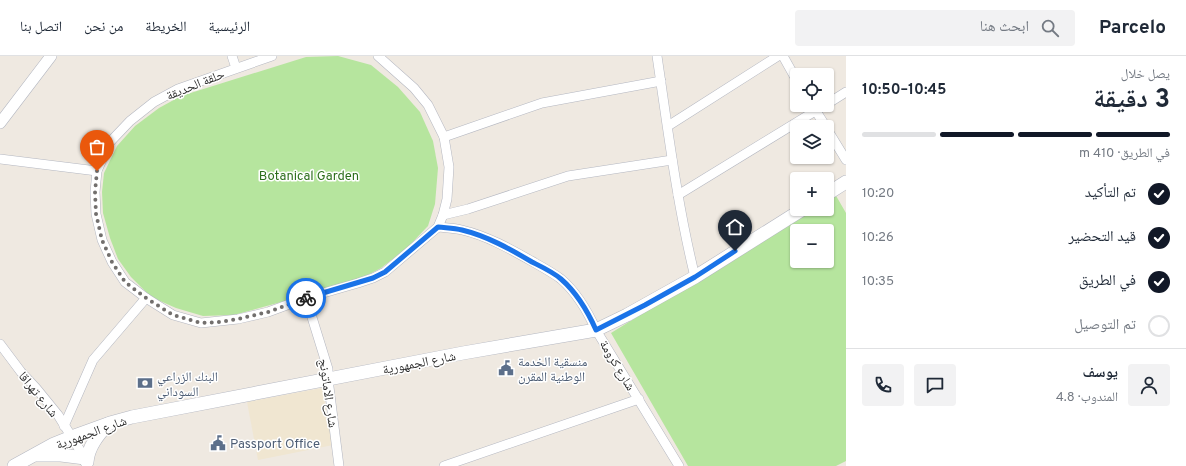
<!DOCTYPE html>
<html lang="ar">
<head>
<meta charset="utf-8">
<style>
	:root { --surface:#fff; --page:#f2f2f3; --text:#1f2937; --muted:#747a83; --line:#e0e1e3; --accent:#111827 }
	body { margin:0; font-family:Overpass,"Noto Naskh Arabic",sans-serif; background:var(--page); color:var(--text); direction:rtl; height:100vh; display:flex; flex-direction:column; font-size:15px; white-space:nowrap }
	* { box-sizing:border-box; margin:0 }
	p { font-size:13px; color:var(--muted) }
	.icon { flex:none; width:22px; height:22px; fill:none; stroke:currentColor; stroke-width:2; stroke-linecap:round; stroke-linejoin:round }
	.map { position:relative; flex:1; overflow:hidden; direction:ltr }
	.drawer { display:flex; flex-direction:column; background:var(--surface); width:340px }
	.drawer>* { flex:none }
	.controls { position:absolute; left:790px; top:12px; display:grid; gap:8px }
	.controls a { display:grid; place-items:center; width:44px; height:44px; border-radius:4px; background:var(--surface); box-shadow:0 1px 3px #0004; font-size:20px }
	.pin { position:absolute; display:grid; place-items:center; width:34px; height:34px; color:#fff; margin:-41px -17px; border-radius:50% 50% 50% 0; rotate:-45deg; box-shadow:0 0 4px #0007 }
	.pin .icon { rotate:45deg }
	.courier { position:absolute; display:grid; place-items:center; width:40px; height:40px; margin:-20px; border:3px solid #1a73e8; border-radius:50%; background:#fff; color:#222; box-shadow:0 1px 5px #0007 }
	.summary em { font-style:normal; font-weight:700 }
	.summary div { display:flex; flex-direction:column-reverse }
	.summary { display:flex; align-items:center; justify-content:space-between; height:68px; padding:0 16px }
	h1 { font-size:26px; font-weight:700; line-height:30px }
	.bar { display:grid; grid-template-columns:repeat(4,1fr); gap:6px 4px; align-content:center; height:48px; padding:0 16px }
	.bar i { height:5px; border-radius:3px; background:var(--line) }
	.bar .on { background:var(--accent) }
	.bar p { grid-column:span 4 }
	.line { display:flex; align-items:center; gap:10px; padding:0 16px; border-top:1px solid var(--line) }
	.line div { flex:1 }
	.round { display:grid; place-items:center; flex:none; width:42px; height:42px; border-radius:4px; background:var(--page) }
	ol { padding:0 16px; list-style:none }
	li { display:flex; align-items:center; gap:12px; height:44px }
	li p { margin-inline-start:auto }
	li .icon { padding:4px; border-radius:50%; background:var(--accent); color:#fff; stroke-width:4 }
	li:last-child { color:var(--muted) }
	li i { width:22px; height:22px; border:2px solid var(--line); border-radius:50% }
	header { display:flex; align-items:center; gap:24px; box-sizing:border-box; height:56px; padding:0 20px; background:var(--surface); border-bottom:1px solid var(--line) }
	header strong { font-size:19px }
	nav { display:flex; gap:22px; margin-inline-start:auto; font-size:14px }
	.search { width:280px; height:36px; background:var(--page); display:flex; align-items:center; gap:10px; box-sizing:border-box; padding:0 14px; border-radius:4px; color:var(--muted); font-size:15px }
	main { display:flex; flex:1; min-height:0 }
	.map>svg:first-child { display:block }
	.education { fill:#f0e6d1 }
	.green { fill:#b6e59e; fill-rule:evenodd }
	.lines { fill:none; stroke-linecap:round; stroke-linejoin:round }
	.minor-casing { stroke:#b4b7c1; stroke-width:10 }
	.tertiary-casing { stroke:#b4b7c1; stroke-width:12 }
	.secondary-casing { stroke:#b4b7c1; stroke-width:14 }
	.minor { stroke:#fff; stroke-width:9 }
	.tertiary { stroke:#fff; stroke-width:11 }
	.secondary { stroke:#fff; stroke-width:13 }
	.done { stroke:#726f6d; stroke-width:4; stroke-dasharray:0 7.2 }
	.route { stroke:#1a73e8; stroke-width:5 }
	.labels { text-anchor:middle; stroke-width:3; stroke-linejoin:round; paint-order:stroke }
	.street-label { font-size:13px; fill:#2e2e2e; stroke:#fff }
	.park-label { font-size:13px; fill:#2c6e1b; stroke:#fff }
	.service-label { font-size:13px; fill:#4e5e75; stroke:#fff; text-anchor:start }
</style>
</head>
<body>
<header>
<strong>Parcelo</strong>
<div class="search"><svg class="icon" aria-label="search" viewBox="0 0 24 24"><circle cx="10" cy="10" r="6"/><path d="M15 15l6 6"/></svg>ابحث هنا</div>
<nav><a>الرئيسية</a><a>الخريطة</a><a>من نحن</a><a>اتصل بنا</a></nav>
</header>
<main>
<section class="drawer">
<div class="summary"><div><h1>3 دقيقة</h1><p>يصل خلال</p></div><em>10:45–10:50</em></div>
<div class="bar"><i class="on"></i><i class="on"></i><i class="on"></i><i></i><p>في الطريق · 410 m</p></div>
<ol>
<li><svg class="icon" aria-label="check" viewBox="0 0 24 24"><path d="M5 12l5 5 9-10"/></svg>تم التأكيد<p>10:20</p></li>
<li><svg class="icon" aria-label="check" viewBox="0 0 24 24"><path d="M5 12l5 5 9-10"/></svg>قيد التحضير<p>10:26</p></li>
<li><svg class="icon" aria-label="check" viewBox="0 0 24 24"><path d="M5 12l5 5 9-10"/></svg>في الطريق<p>10:35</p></li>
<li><i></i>تم التوصيل</li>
</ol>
<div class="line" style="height:72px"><a class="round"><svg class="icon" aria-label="person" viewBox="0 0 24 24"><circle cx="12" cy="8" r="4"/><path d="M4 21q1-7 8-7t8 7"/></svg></a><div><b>يوسف</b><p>المندوب · 4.8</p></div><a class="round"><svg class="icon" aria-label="chat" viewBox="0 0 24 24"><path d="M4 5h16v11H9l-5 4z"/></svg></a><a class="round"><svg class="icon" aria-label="phone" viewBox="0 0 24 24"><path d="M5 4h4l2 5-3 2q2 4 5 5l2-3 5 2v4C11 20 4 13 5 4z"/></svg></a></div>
</section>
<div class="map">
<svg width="846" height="410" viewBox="0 0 846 410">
	<rect width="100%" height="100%" fill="#efe9e1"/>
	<polygon class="education" points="322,332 333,389 258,404 247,346"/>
	<g class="green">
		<polygon points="338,0 371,9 398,31 420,56 433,85 438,112 435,148 428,170 407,192 381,212 362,222 303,240 234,259 203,260 176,252 151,241 131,221 118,203 110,182 103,157 102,136 104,117 117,90 135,70 159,52 181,40 306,1"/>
		<path d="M835 138 846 157V405L836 410H688L611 277 812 153H827V144ZM797 175H827V205H797Z"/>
	</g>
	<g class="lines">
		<g class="minor-casing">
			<g id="minor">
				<polyline points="232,0 236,12"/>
				<polyline points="272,0 178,33 154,46 130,65 110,86 97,115 95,136 96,158 102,184 112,206 125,226 146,242 173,259 201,267 238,263 268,256 306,242 358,227 373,222 385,216 438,171 443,159 447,143 449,111 444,81 428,49 414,32 378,0"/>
				<path d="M657 0C668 74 677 148 695 221"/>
				<polyline points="783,0 797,25"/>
				<polyline points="827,48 846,36"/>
				<polyline points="812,49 826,71"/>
				<polyline points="668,70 778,0"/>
				<polyline points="827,73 846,104"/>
				<polyline points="444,81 542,47 661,25"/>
				<polyline points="0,103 97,115"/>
				<polyline points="678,139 825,49"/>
				<polyline points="443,159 468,153 568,120 672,104"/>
				<path d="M438 171C446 172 454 172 462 174 488 180 512 194 535 207 544 212 553 217 561 223 576 236 588 256 596 274L679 410"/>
				<polyline points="306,242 328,313 328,323 339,410"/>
				<polyline points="0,288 21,316 36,332 58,359 86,404"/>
				<polyline points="64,370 93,304 146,242"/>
				<polyline points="444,410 639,343"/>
			</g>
		</g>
		<g class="tertiary-casing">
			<polyline id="tertiary" points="0,67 51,0"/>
		</g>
		<g class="secondary-casing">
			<g id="secondary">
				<polyline points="827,138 846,126"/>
				<polyline points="37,399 61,399 85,402"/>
				<path d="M87 406C88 391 98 379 108 368"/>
				<polyline points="14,410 54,388 74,380 110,367 132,361 463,297 596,274 627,259 695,221 803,153"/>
			</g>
		</g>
		<use href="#minor" class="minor"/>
		<use href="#tertiary" class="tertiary"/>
		<use href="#secondary" class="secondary"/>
	</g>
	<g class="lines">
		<polyline class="done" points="97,115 95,136 96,158 102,184 112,206 125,226 146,242 173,259 201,267 219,266 238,263 268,256 306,242"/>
		<path class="route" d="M306 242 373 222 385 216 438 171C446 172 454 172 462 174 487 180 510 193 532 206 542 211 553 216 561 223 576 236 588 256 596 274L645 249 695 221 735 195"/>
	</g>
	<defs>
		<g id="civic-bare" transform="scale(1.2)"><path d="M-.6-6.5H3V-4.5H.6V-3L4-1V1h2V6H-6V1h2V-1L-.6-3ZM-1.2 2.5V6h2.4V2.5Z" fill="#5c6f8a" stroke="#fff" stroke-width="2.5" paint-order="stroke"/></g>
		<g id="bank-bare" transform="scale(1.2)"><path d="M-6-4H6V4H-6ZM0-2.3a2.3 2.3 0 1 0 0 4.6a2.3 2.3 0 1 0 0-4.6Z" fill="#5c6f8a" stroke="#fff" stroke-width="2.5" paint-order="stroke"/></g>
	</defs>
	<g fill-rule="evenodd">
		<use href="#civic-bare" x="506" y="312"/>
		<use href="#bank-bare" x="145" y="327"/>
		<use href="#civic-bare" x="218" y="387"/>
	</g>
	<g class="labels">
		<g class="street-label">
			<text transform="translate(195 28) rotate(-22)" y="5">حلقة الحديقة</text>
			<text transform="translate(419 306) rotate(-11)" y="5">شارع الجمهورية</text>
			<text transform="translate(618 309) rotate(59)" y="5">شارع كرومة</text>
			<text transform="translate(329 337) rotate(82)" y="5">شارع الاماتونج</text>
			<text transform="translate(39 338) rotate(51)" y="5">شارع تهراقا</text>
			<text transform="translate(91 376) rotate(-20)" y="5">شارع الجمهورية</text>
		</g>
		<g class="park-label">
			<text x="309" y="124">Botanical Garden</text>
		</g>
		<g class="service-label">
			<text x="518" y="310">منسقية الخدمة<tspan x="518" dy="15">الوطنية المقرن</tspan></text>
			<text x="157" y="325">البنك الزراعي<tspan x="157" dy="15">السوداني</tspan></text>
			<text x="230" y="392">Passport Office</text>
		</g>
	</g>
</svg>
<div class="controls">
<a><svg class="icon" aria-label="locate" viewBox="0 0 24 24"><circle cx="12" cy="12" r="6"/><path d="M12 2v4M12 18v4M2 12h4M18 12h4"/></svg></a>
<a><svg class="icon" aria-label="layers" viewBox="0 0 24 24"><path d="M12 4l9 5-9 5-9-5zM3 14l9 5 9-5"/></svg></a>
<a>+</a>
<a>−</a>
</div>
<div class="pin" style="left:97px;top:115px;background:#ea580c"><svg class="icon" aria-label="bag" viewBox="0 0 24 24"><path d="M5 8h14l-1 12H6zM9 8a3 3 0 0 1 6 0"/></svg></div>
<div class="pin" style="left:735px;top:195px;background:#1f2937"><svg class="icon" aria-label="home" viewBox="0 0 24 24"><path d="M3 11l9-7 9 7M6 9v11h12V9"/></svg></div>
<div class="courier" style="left:306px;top:242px"><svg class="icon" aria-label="bike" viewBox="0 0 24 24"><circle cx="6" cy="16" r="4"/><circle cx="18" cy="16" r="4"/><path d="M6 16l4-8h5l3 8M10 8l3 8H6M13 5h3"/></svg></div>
</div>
</main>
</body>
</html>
